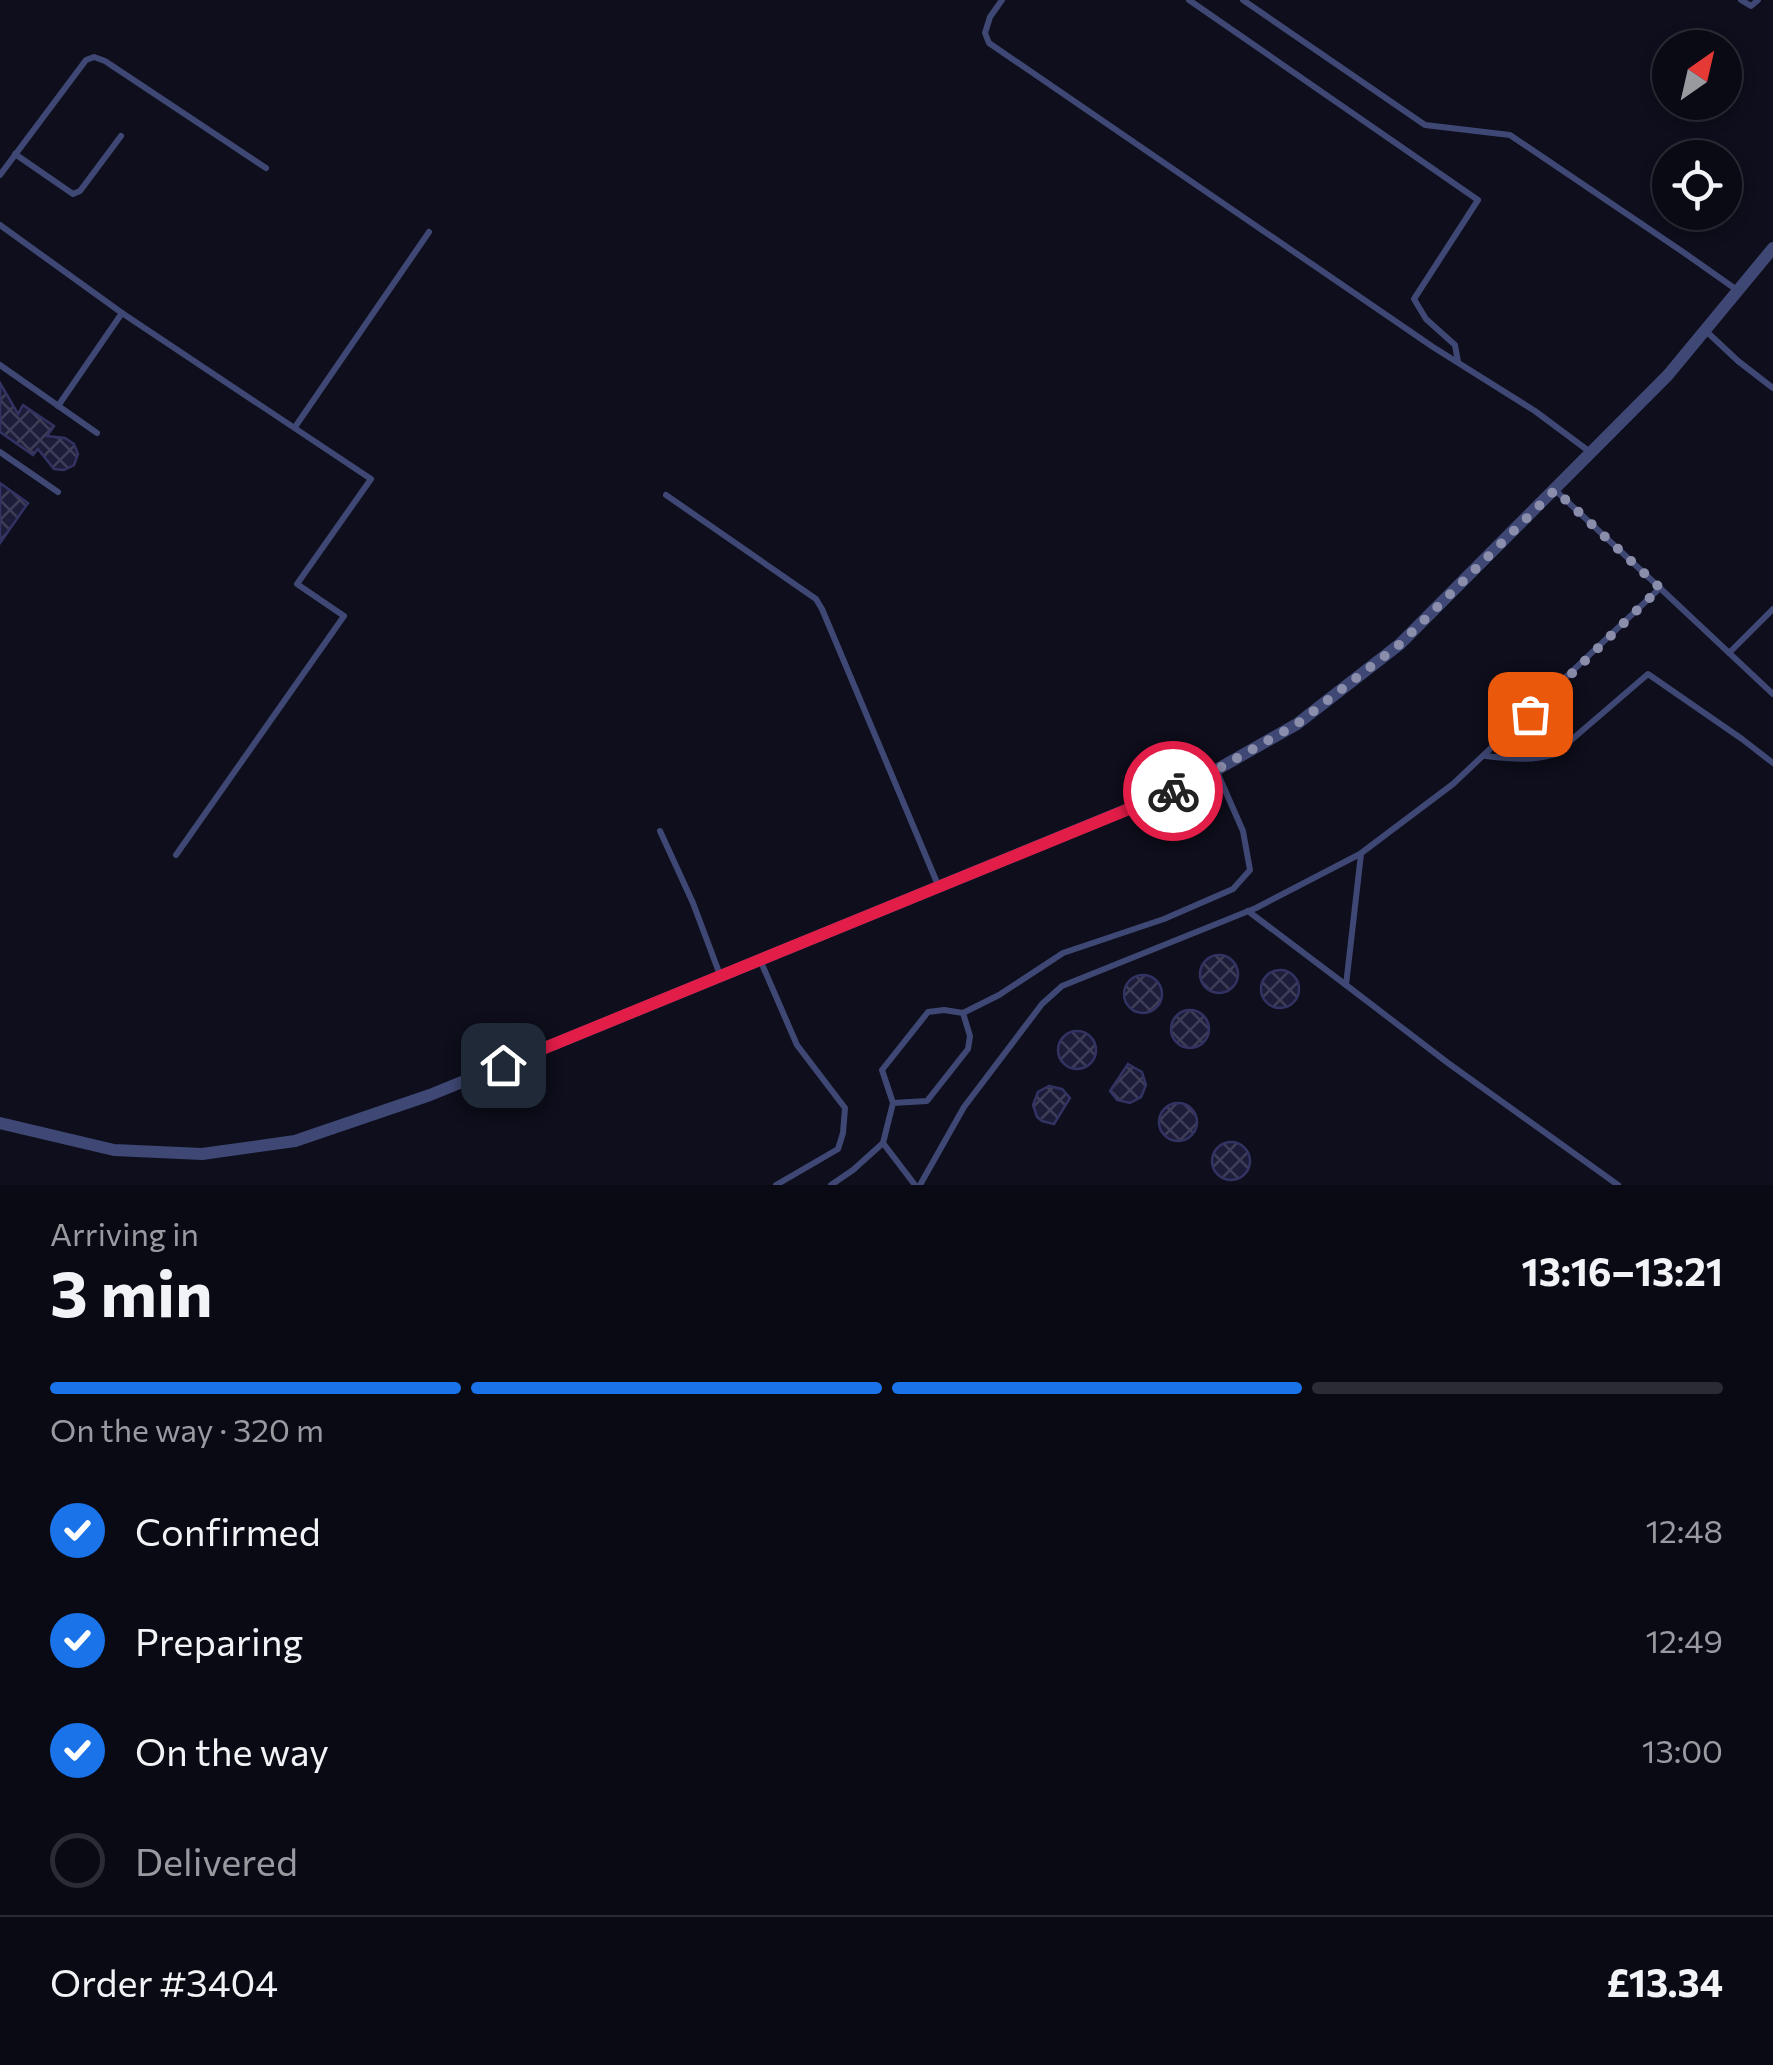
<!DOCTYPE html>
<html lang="en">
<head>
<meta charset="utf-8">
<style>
	:root { --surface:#0a0a15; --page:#181822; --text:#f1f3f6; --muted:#999aa0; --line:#2a2b34; --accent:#1a73e8 }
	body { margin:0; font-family:Commissioner,sans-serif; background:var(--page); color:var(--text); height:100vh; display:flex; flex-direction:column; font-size:38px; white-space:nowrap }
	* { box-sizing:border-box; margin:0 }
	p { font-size:32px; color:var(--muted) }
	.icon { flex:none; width:55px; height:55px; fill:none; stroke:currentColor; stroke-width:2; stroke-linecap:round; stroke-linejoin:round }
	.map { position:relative; height:1185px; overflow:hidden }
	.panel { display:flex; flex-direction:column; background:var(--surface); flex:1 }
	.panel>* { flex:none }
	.needle { width:65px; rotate:34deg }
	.buttons { position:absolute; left:1652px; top:30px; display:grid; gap:20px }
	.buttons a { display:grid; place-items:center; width:90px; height:90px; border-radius:50%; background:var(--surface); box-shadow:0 5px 15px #0003,0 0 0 2px var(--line); font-size:50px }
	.pin { position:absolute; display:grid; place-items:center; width:85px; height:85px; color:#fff; margin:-42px; border-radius:20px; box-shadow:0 5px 15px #0006 }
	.courier { position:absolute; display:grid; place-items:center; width:100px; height:100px; margin:-50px; border:8px solid #e11d48; border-radius:50%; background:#fff; color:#222; box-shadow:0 2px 12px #0007 }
	.overview em { font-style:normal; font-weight:700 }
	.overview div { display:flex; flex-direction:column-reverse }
	.overview { display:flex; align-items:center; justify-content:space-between; height:170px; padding:0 50px }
	h1 { font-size:65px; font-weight:700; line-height:75px }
	.bar { display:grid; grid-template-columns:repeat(4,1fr); gap:15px 10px; align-content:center; height:120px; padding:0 50px }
	.bar i { height:12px; border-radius:8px; background:var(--line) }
	.bar .active { background:var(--accent) }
	.bar p { grid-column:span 4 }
	.line { display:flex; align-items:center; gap:25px; padding:0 50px; border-top:2px solid var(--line) }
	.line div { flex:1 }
	ol { padding:0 50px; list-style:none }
	li { display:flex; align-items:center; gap:30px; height:110px }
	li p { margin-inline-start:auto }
	li .icon { padding:10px; border-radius:50%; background:var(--accent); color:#fff; stroke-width:4 }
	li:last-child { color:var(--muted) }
	li i { width:55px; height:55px; border:5px solid var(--line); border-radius:50% }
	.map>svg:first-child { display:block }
	.building { fill:url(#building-cross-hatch); stroke:#323263; stroke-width:2.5 }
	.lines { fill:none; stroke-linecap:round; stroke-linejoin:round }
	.service { stroke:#3f4875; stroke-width:6 }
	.minor { stroke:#3f4875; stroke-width:12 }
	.done { stroke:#8b8eab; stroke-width:10; stroke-dasharray:0 18 }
	.route { stroke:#e11d48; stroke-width:12 }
</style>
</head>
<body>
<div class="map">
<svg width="1773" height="1185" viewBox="0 0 1773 1185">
	<defs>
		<pattern id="building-cross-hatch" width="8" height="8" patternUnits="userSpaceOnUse" patternTransform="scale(2.5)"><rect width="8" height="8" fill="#1d1d3a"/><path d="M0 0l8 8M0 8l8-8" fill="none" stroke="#3d3d57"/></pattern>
	</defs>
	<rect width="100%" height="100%" fill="#0e0e1c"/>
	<g class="building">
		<polygon points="0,383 18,414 23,405 54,426 47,436 65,438 74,444 78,454 74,465 64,470 54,469 38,449 33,455 0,432"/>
		<polygon points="0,483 28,503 0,543"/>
		<circle cx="1219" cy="974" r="19"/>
		<circle cx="1280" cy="989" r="19"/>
		<circle cx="1143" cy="994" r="19"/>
		<circle cx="1190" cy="1029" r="19"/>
		<circle cx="1077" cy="1050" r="19"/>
		<polygon points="1128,1064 1142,1072 1146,1085 1141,1097 1130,1103 1117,1100 1110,1091"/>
		<polygon points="1049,1086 1062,1089 1070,1098 1054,1124 1042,1121 1037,1117 1033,1105 1038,1092"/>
		<circle cx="1178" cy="1122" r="19"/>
		<circle cx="1231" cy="1161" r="19"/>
	</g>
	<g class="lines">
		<g class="service">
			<polyline points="1002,0 990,17 985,33 989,43 1433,347 1535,411 1590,452"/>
			<polyline points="1189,0 1478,200 1414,299 1426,319 1455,345 1458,362"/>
			<polyline points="1243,0 1425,125 1510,135 1683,252 1737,290"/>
			<polyline points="1741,0 1751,6 1758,0"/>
			<polyline points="15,154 73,194 80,191 121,136"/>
			<polyline points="0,175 86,60 94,57 105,61 266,168"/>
			<polyline points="0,225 122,313 58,406"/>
			<polyline points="122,313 371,479 297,584 344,616 176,855"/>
			<polyline points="1706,331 1738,361 1773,388"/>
			<polyline points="0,365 97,433"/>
			<polyline points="295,427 429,232"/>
			<polyline points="0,452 58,492"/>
			<polyline points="666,495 816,599 822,609 938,885"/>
			<polyline points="1660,588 1773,694"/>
			<polyline points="1729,653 1773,609"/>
			<path d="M1486 756C1511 759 1531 761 1555 754L1648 674 1742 739 1773 763"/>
			<polyline points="660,831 693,903 720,975"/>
			<polyline points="1248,911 1346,985 1361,854"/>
			<polyline points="761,962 797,1045 845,1108 843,1133 838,1149 776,1185"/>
			<polyline points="1346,985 1448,1063 1618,1185"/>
			<polyline points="893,1103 927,1101 968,1049 970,1036 963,1013"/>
			<polyline points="883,1143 893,1103 882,1070 928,1012 944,1010 963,1013 999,995 1063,953 1164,919 1233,889 1250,870 1243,831 1217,772"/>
			<polyline points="831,1185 853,1170 883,1143 915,1185"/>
			<polyline points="920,1185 964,1107 1042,1004 1062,986 1256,908 1360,854 1453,784 1660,588 1555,490"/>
		</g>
		<polyline class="minor" points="0,1123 114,1150 202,1154 295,1141 430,1095 1160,796 1209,774 1297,724 1400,644 1668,375 1773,248"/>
	</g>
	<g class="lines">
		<polyline class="done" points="1173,791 1209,774 1297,724 1400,644 1555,490 1660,588 1530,714"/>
		<polyline class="route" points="503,1065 1173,791"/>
	</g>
</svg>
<div class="buttons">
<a><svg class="needle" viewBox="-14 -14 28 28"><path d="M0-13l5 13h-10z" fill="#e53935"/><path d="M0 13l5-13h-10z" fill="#999aa0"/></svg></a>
<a><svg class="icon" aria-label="locate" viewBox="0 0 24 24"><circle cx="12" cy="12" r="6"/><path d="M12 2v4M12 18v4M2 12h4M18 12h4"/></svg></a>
</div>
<div class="pin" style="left:1530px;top:714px;background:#ea580c"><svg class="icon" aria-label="bag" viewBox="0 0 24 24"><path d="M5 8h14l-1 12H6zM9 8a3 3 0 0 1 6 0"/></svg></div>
<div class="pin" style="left:503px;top:1065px;background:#1f2937"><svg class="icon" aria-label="home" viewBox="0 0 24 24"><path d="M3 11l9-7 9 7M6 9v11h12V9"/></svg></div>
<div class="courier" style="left:1173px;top:791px"><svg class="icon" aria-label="bike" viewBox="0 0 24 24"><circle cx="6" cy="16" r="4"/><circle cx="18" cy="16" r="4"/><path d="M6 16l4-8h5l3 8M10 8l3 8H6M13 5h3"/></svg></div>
</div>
<section class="panel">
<div class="overview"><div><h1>3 min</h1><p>Arriving in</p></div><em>13:16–13:21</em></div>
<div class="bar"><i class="active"></i><i class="active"></i><i class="active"></i><i></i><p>On the way · 320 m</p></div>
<ol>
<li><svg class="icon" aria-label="check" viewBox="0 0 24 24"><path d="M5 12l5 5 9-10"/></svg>Confirmed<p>12:48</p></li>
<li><svg class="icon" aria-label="check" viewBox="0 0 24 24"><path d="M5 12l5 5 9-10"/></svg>Preparing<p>12:49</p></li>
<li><svg class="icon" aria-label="check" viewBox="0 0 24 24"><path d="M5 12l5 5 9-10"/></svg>On the way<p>13:00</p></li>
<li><i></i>Delivered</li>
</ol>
<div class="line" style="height:130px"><div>Order #3404</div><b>£13.34</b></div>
</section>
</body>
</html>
